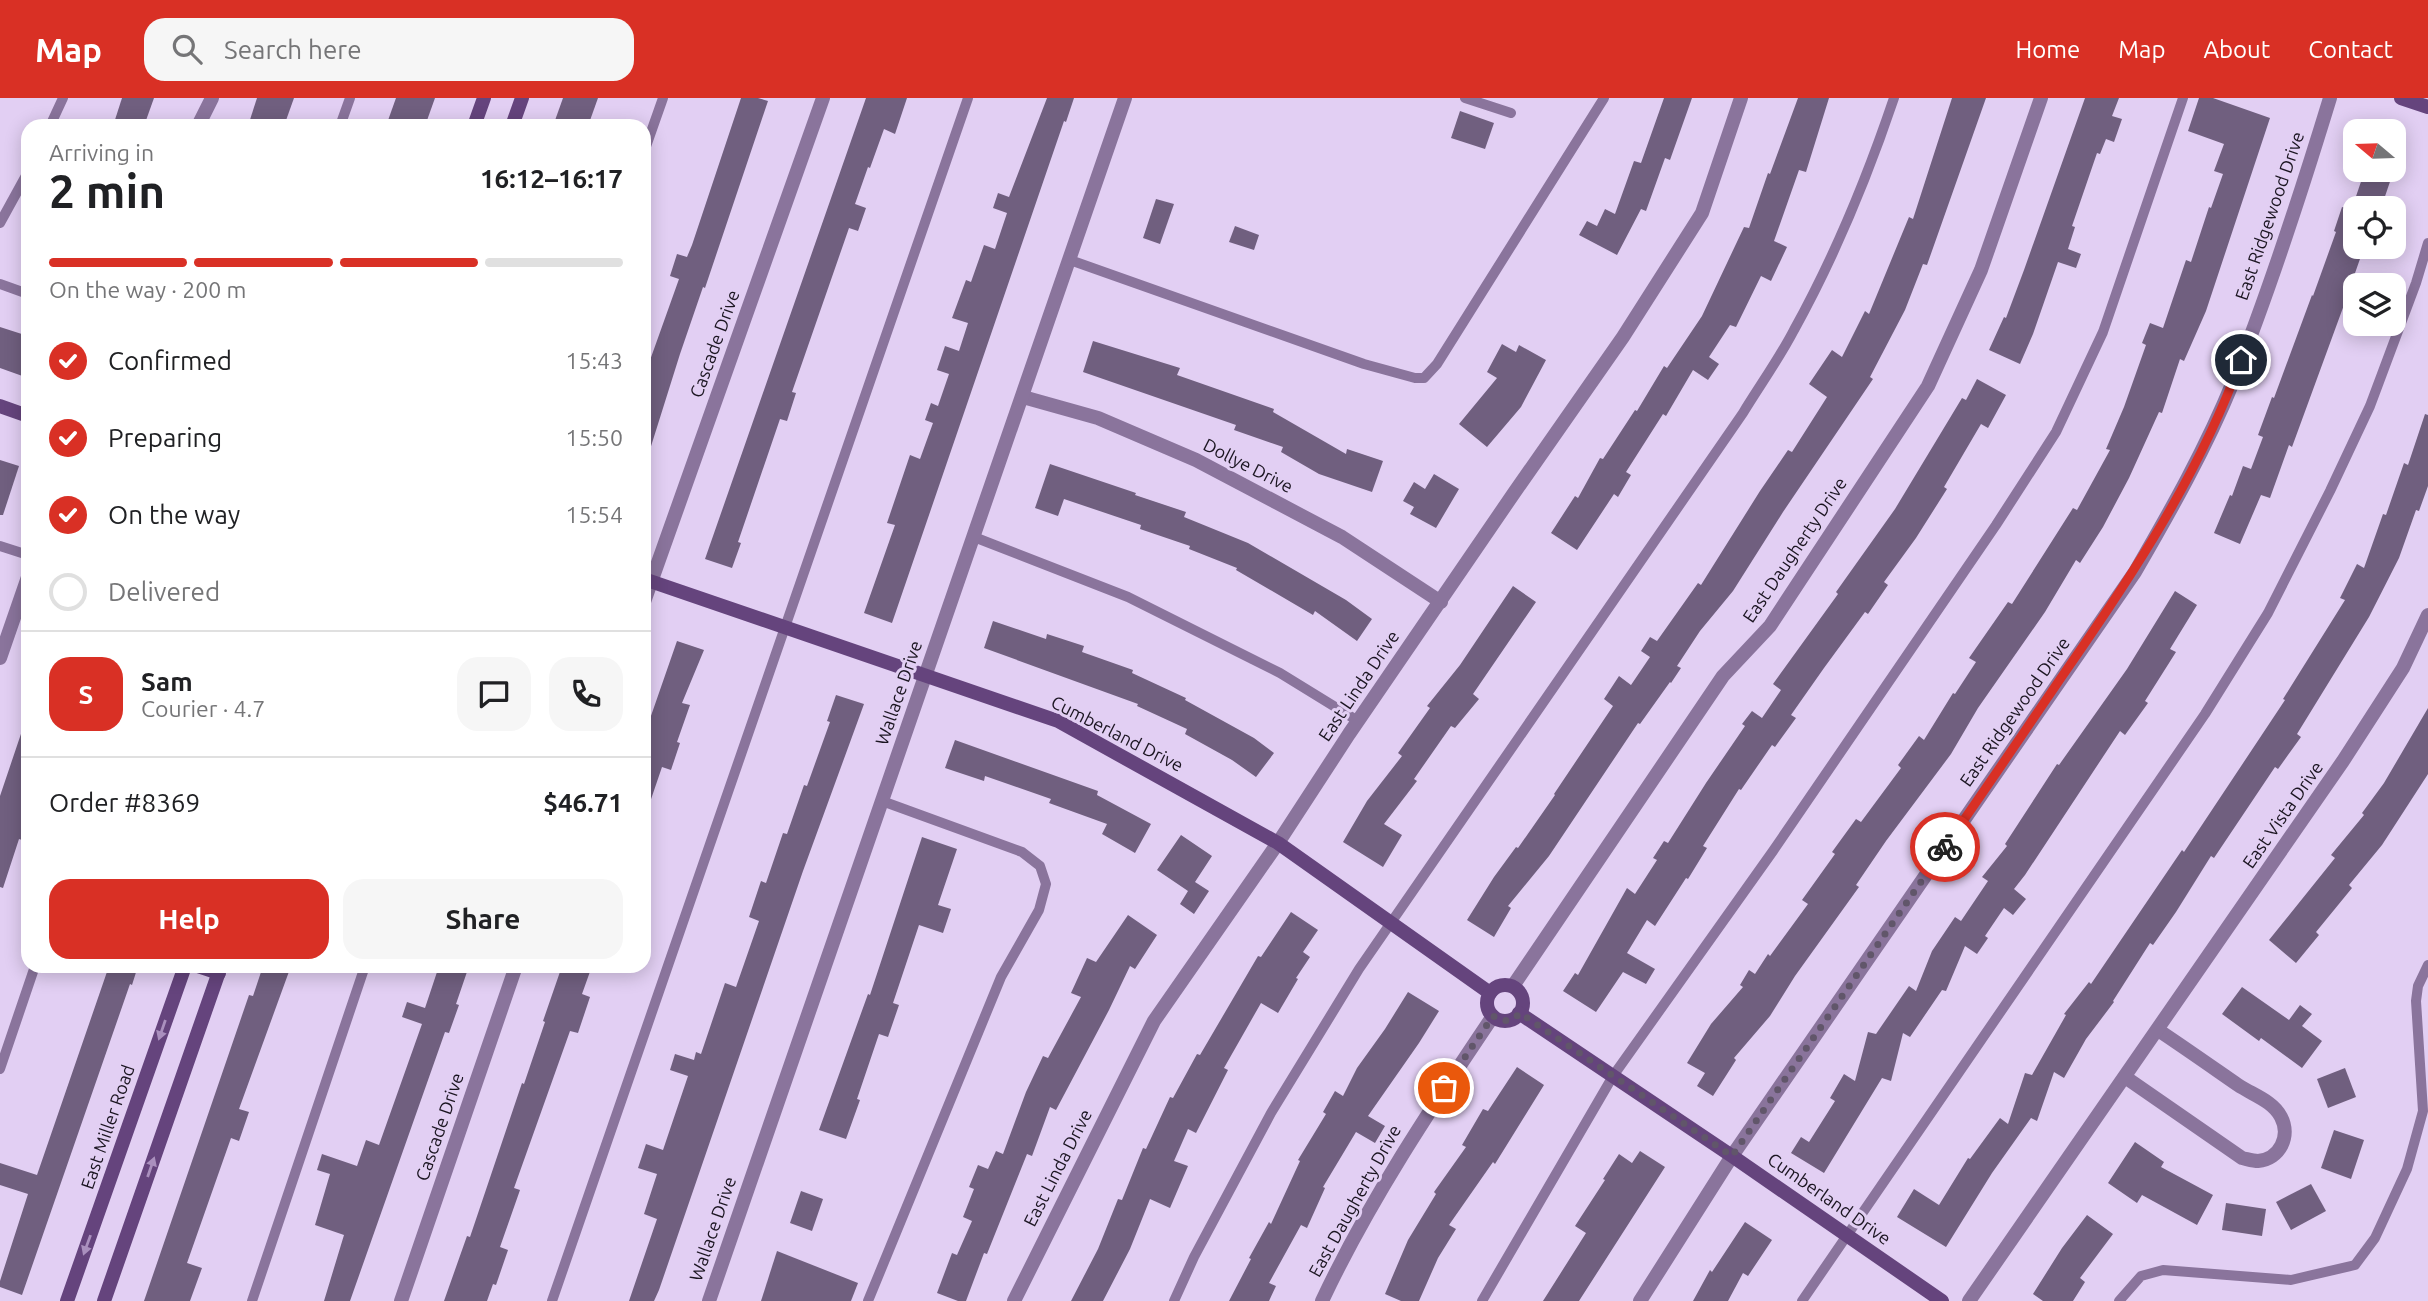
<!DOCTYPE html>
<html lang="en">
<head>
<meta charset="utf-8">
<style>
	:root { --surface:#fff; --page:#f6f6f6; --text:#202124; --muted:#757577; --line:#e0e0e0; --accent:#d93025 }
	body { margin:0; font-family:Ubuntu,sans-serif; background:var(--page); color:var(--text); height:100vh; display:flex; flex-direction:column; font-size:26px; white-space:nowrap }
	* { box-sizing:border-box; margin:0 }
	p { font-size:23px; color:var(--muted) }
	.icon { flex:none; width:38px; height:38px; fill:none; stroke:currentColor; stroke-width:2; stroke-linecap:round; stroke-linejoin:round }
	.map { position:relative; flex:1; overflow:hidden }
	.panel { position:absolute; left:21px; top:21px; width:630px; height:854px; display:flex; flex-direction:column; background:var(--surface); border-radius:21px; box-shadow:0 4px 18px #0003 }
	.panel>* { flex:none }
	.needle { width:46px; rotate:289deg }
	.tools { position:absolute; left:2343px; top:21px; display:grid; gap:14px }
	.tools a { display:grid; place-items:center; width:63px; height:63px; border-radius:14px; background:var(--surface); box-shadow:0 4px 18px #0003; font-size:35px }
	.pin { position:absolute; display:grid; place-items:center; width:60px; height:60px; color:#fff; margin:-30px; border:4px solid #fff; border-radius:50%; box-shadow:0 2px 7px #0007 }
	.courier { position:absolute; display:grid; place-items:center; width:70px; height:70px; margin:-35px; border:5px solid #d93025; border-radius:50%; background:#fff; color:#222; box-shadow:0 2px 9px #0007 }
	.head em { font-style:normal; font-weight:700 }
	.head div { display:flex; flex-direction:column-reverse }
	.head { display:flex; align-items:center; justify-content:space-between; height:119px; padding:0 28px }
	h1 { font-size:46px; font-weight:700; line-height:52px }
	.bar { display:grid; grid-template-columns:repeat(4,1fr); gap:10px 7px; align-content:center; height:84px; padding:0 28px }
	.bar i { height:9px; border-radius:5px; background:var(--line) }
	.bar .current { background:var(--accent) }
	.bar p { grid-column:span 4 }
	.line { display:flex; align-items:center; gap:18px; padding:0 28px; border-top:2px solid var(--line) }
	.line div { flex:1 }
	.round { display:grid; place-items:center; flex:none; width:74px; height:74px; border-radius:21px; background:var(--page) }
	ol { padding:0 28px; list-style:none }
	li { display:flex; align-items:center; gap:21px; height:77px }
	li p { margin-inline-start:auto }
	li .icon { padding:7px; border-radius:50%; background:var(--accent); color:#fff; stroke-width:4 }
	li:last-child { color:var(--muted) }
	li i { width:38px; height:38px; border:4px solid var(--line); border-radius:50% }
	.cta { display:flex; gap:14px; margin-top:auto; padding:14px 28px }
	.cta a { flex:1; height:80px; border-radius:21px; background:var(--accent); color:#fff; font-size:28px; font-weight:700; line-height:80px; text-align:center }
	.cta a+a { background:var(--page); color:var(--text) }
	header { display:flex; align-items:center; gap:42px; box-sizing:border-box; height:98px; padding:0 35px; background:var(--accent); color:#fff }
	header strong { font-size:33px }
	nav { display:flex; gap:38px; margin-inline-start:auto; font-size:24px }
	.search { width:490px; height:63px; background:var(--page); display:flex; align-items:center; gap:18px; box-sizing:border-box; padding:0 24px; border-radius:21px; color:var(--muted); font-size:26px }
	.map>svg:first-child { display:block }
	.building { fill:#705f7f }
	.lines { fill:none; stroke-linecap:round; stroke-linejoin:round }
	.lane { stroke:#8a749c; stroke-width:10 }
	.street { stroke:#8a749c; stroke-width:14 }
	.secondary { stroke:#65447d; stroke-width:14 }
	.oneway { fill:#aa90be }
	.done { stroke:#61566a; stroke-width:7; stroke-dasharray:0 12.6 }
	.route { stroke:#d93025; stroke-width:9 }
	.labels { text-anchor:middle; stroke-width:6; stroke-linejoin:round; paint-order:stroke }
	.street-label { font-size:18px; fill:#1b1521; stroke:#e2cff3 }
</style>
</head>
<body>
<header>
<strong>Map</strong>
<div class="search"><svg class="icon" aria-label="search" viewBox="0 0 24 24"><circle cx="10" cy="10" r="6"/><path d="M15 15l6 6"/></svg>Search here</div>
<nav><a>Home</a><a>Map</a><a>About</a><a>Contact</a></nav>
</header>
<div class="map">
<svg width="2428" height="1203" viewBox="0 0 2428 1203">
	<rect width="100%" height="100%" fill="#e2cff3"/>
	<g class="building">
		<polygon points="122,0 154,0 144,28 113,28"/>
		<polygon points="257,0 294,0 284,28 248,28"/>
		<polygon points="396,0 435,0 425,28 386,28"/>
		<polygon points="563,0 598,0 588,28 553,28"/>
		<polygon points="741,0 758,0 768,3 705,190 703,189 680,256 647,361 644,361 644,279 679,181 670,178 677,156 687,159 692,147"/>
		<polygon points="866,0 907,0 895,36 884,31 870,70 868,69 855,106 866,110 858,133 849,130 792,294 796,295 787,323 780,321 738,444 741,445 732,470 705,461"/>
		<polygon points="1047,0 1074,0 1066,24 1064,23 892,525 864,515 895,427 887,425 910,357 920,361 933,325 925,322 931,305 938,308 949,276 937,272 945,248 959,253 968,225 952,220 966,182 971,184 984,147 995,151 1007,115 993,110 998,95 1009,99"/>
		<polygon points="1664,0 1692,0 1670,62 1665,60 1646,113 1641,111 1617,157 1579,137 1587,123 1597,128 1605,111 1615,116 1634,63 1641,65"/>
		<polygon points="1798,0 1829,0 1806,74 1799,72 1774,143 1787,149 1771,183 1761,178 1736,229 1730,227 1709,259 1719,266 1708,282 1693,272 1666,318 1663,316 1626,374 1631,377 1618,399 1614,396 1577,452 1551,435 1575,398 1578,400 1600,360 1603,361 1635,312 1637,313 1664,268 1667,270 1702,218 1744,129 1749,130 1768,75 1770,76"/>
		<polygon points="1952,0 1986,0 1927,167 1923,166 1905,212 1870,279 1873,281 1783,414 1733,493 1700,533 1677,568 1681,570 1671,585 1670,584 1640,626 1638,625 1549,758 1508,808 1511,810 1494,839 1467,822 1494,779 1516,749 1518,750 1555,697 1554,696 1613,608 1604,601 1619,578 1631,587 1650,559 1641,553 1650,539 1657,543 1698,485 1701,487 1760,393 1788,352 1792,354 1827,299 1809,286 1832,252 1842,259 1865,213 1869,216 1909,119 1913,121"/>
		<polygon points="2085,0 2119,0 2112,18 2122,21 2114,44 2106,41 2100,56 2097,55 2072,128 2075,129 2068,151 2081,156 2076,170 2058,164 2033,236 2020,266 1989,252 2004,219 2006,220 2024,172"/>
		<polygon points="2199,0 2213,0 2270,20 2206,213 2184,263 2180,261 2162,315 2159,314 2129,380 2103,429 2080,465 2076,462 2045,514 1978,610 1951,656 1886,743 1856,787 1859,789 1795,878 1770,918 1734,960 1736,962 1713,998 1697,988 1705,975 1687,965 1711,926 1743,889 1740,887 1749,872 1755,876 1768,856 1770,858 1808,806 1802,802 1835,756 1832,754 1856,721 1861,724 1901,670 1898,667 1919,638 1924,642 1953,595 1955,596 1976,564 1969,560 2008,504 2012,506 2073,410 2077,412 2110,352 2106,351 2124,309 2146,247 2142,245 2150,225 2163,230 2186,162 2191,164 2209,109 2211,110 2223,76 2214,73 2224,46 2188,33"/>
		<polygon points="1460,13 1494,25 1485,51 1451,40"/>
		<polygon points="2365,72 2394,72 2381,110 2352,110"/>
		<polygon points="1156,101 1174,106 1160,146 1143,140"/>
		<polygon points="2342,109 2356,113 2356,156 2361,158 2354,178 2356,199 2348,196 2292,349 2289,347 2270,400 2261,397 2240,446 2214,435 2230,397 2232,398 2243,368 2251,371 2263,339 2258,337 2272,299 2274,300 2312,197 2313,198 2336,134 2334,133"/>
		<polygon points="1235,128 1259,137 1254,152 1229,144"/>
		<polygon points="0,229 28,238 28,280 0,270"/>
		<polygon points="1093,243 1180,270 1177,277 1274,311 1273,314 1346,356 1347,351 1383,363 1372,394 1319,376 1281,354 1283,349 1234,332 1236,327 1083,274"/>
		<polygon points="1502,246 1516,254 1519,247 1546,262 1521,309 1487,349 1459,326 1497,280 1487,274"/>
		<polygon points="1977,281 2006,297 1988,330 1981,326 1944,389 1947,391 1916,440 1884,484 1888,487 1868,516 1865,514 1824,570 1791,617 1796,620 1775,649 1772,647 1741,692 1739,691 1703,748 1707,750 1688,781 1686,780 1655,828 1647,822 1627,855 1655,871 1646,886 1623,874 1596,914 1563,893 1575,875 1578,877 1627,790 1635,796 1657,762 1653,760 1664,743 1668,745 1706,685 1745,628 1742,626 1752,613 1762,620 1781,592 1773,586 1838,496 1836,494 1895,411 1962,300 1966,302"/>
		<polygon points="2425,316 2428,317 2428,388 2419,413 2416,412 2399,460 2369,519 2297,636 2301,639 2278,671 2275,669 2214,760 2211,758 2176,814 2153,847 2150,845 2113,903 2114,904 2086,941 2064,980 2054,974 2037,1023 2031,1020 1992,1075 1946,1149 1897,1119 1914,1091 1939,1107 1968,1060 1970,1061 2000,1020 2008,1026 2025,975 2032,977 2066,917 2064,916 2089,884 2091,886 2182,752 2184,754 2285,602 2283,601 2345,502 2340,500 2357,466 2364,470 2383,416 2386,417 2404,365 2408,367"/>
		<polygon points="0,362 19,368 3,417 0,417"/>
		<polygon points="1050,366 1136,395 1135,397 1186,414 1184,419 1248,445 1346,502 1372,521 1357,543 1315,513 1313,517 1236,472 1237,470 1189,451 1190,448 1140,431 1141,427 1064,401 1058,418 1035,410"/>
		<polygon points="1434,376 1459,391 1436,430 1410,416 1414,409 1403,403 1414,384 1425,391"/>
		<polygon points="1513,488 1536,504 1473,596 1479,601 1455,630 1451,628 1414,681 1417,683 1384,726 1402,737 1383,769 1343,744 1367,703 1402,658 1398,655 1430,610 1427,608 1460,567"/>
		<polygon points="2175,493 2197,507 2170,551 2176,554 2145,603 2148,605 2125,637 2120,633 2025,777 2014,791 2026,801 2013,817 2004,810 1985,838 1988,840 1977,856 1965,848 1946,893 1942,892 1910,939 1903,935 1891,983 1882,980 1824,1075 1791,1055 1801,1039 1809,1044 1835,1003 1830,1000 1844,976 1855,983 1868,934 1876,936 1909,888 1916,893 1932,853 1955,819 1961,823 1988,783 1982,779 2007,748 2005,746 2057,666 2059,667 2127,571"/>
		<polygon points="993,523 1046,541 1047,536 1084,548 1082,554 1133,572 1132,575 1186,600 1185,602 1254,640 1274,655 1256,679 1232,662 1185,636 1187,631 1137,608 1138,606 984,550"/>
		<polygon points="677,543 704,552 682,605 690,607 677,644 680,645 671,672 662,669 647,713 644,712 644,638"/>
		<polygon points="836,597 864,606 803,773 659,1192 654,1203 629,1203 657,1121 644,1116 657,1076 638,1070 646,1046 663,1052 688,978 670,972 675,956 694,962 696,954 701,956 725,885 736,889 759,823 749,819 761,783 766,785 783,735 787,736 804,687 807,688 830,624 827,623"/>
		<polygon points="2428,610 2428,676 2382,747 2349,787 2352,790 2316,834 2319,837 2296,865 2269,842 2335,760 2331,757 2364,717 2362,715 2384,685"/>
		<polygon points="25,624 28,624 28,724 22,742 19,741 3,790 0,789 0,698"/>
		<polygon points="955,642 1098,693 1097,697 1151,726 1135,755 1102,736 1107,726 1049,705 1051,701 985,678 984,683 945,670"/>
		<polygon points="1181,737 1212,758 1195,784 1209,793 1194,816 1180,806 1188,793 1157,772"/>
		<polygon points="922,739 957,751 938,807 951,811 943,835 919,827 893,905 899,907 888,939 879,936 857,1001 860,1002 846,1041 819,1032 868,896 870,897"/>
		<polygon points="1291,814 1318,832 1303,854 1310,859 1296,880 1298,881 1278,915 1261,905 1224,970 1228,972 1196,1035 1188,1031 1174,1063 1188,1068 1170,1110 1150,1101 1130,1151 1103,1203 1071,1203 1098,1151 1118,1101 1122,1102 1143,1050 1146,1051 1170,999 1173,1000 1197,956 1200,957 1258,858 1261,859"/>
		<polygon points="1128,817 1157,837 1135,871 1130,868 1109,912 1056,1012 1050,1009 1032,1058 1027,1056 987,1156 984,1155 966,1203 958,1203 937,1195 952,1155 957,1157 972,1123 963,1119 974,1091 969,1089 978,1067 988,1071 996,1053 1003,1056 1026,994 1043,958 1048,960 1081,899 1071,895 1087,860 1096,864"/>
		<polygon points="109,868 138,868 132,887 130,886 22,1197 0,1189 0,1183 28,1096 0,1087 0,1065 37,1077"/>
		<polygon points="263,868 291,868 239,1011 249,1014 239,1043 231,1040 187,1165 202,1170 190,1203 144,1203 249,897 253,898"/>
		<polygon points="439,868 469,868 456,906 459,907 449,935 445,934 350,1203 324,1203 344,1137 315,1127 330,1076 317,1072 322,1056 357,1068 366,1042 379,1047 422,926 402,919 407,904 425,910"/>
		<polygon points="562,868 592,868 582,896 590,899 578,935 570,933 514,1090 520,1092 500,1149 508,1152 496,1187 493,1186 487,1203 444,1203 467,1138 470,1139 522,985 524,986 545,924 543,923"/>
		<polygon points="2242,889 2289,922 2300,907 2312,916 2302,928 2322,943 2302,970 2261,940 2259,943 2222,916"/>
		<polygon points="1408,894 1439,913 1419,945 1368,1018 1385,1028 1375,1045 1356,1034 1323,1089 1325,1090 1307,1130 1301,1127 1269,1185 1276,1188 1269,1203 1229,1203 1251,1161 1249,1160 1269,1124 1271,1126 1300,1063 1298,1062 1326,1016 1323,1014 1335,993 1343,998 1357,970 1385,931"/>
		<polygon points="1517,969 1544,987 1495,1066 1493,1064 1449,1127 1456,1131 1438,1160 1419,1203 1401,1203 1385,1196 1408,1142 1436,1096 1434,1094 1466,1049 1462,1047 1483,1011 1488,1013"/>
		<polygon points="2345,970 2356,999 2328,1010 2317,981"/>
		<polygon points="2334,1032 2364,1042 2351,1081 2321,1070"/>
		<polygon points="2135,1044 2164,1064 2161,1069 2213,1097 2197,1127 2142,1097 2137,1105 2108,1085"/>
		<polygon points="1640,1053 1665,1069 1579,1203 1543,1203 1586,1135 1575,1128 1605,1082 1603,1081 1619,1056 1632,1065"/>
		<polygon points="2311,1086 2326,1113 2291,1132 2276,1104"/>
		<polygon points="801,1093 823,1101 812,1133 790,1125"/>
		<polygon points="2226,1105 2266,1111 2262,1138 2222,1132"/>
		<polygon points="2087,1117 2113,1136 2080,1180 2085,1184 2073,1203 2043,1203 2033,1196 2062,1150"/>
		<polygon points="1745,1124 1772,1142 1748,1178 1743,1175 1728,1203 1693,1203 1710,1172 1712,1174"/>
		<polygon points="777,1153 858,1185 851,1203 761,1203"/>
	</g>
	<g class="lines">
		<g class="lane">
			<polyline points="1465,0 1511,15"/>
			<polyline points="50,28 63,0"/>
			<polyline points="340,28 350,0"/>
			<polyline points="644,54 663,0"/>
			<polyline points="0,125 28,74"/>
			<polyline points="1070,162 1364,266 1415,280 1424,280 1437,266 1604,0"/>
			<polyline points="0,186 28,196"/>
			<polyline points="974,439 1128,499 1280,575 1358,623"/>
			<polyline points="0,448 28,457"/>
			<polyline points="0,971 35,868"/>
			<polyline points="252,1203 365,868"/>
			<polyline points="552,1203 968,0"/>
			<polyline points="868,1203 1001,879 1039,812 1046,786 1040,768 1022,754 882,703"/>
			<path d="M1174 1203 1194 1159 1271 1015 1359 871 1743 315C1760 287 1779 261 1794 232 1835 158 1867 80 1894 0"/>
			<polyline points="1482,1203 1613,978 1773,753 1996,427 2056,334 2103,234 2183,0"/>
			<polyline points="1802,1203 2205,616 2268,515 2330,393 2370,308 2416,185 2428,145"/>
			<polyline points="2119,1203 2141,1178 2163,1172 2291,1182 2355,1167 2375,1140 2407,1071 2423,1013 2416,903 2418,888 2428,867"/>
		</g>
		<g class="street">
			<polyline points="198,28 212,0"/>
			<polyline points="1023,299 1098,320 1196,362 1342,439 1441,504"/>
			<polyline points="644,504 823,0"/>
			<polyline points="0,560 28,479"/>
			<polyline points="1513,888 1723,578 1770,528 1928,288 1981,172 2041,0"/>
			<path d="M2125 979 2242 1060C2247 1061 2253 1063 2258 1063 2280 1061 2291 1038 2281 1019 2273 1003 2253 997 2238 987 2212 969 2185 950 2158 932"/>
			<polyline points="401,1203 516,868"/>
			<polyline points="709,1203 1125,0"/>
			<polyline points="1014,1203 1154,923 1278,745 1349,636 1514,395 1623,239 1702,115 1741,0"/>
			<path d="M1322 1203C1369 1103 1431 1010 1493 918"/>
			<path d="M1640 1203 1732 1058 2135 474C2171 412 2206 350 2233 284 2270 191 2301 95 2330 0"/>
			<polyline points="1969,1203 2343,663 2403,570 2428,517"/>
		</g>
		<g class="secondary">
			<polyline points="2401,0 2428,9"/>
			<polyline points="474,28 484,0"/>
			<polyline points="512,28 522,0"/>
			<polyline points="0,308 28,318"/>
			<polyline points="644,481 1058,623 1278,745 1490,895"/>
			<polyline points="198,868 219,875"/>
			<circle cx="1505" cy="905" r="18"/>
			<polyline points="1519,915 1732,1058 1942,1203"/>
			<polyline points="67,1203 185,868"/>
			<polyline points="104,1203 221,868"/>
		</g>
	</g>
	<defs><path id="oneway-solid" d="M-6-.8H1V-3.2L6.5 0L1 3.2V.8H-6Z" transform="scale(1.75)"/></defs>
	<g class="oneway">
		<use href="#oneway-solid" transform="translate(162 932) rotate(109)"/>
		<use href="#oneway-solid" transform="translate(151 1069) rotate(-71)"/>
		<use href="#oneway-solid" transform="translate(87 1147) rotate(110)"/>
	</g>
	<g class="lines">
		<path class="done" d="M1444 990 1493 918C1503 924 1511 925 1520 915L1732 1058 1945 749"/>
		<path class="route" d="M1945 749C1985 692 2024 634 2063 577 2132 478 2199 377 2241 262"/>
	</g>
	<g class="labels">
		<g class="street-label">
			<text transform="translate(2270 118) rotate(-71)" y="6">East Ridgewood Drive</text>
			<text transform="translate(715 246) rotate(-70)" y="6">Cascade Drive</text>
			<text transform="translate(1248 368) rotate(27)" y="6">Dollye Drive</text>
			<text transform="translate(1795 452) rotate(-56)" y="6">East Daugherty Drive</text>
			<text transform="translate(1359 588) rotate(-56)" y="6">East Linda Drive</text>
			<text transform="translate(899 595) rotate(-71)" y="6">Wallace Drive</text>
			<text transform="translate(2015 614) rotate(-55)" y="6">East Ridgewood Drive</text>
			<text transform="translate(1117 636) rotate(27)" y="6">Cumberland Drive</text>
			<text transform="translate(2283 717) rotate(-55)" y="6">East Vista Drive</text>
			<text transform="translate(108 1029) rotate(-71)" y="6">East Miller Road</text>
			<text transform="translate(440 1029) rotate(-71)" y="6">Cascade Drive</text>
			<text transform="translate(1058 1070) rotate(-63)" y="6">East Linda Drive</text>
			<text transform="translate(1829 1101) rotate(35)" y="6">Cumberland Drive</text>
			<text transform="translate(1355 1103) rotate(-61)" y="6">East Daugherty Drive</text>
			<text transform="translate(713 1131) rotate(-71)" y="6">Wallace Drive</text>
		</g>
	</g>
</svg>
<div class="tools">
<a><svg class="needle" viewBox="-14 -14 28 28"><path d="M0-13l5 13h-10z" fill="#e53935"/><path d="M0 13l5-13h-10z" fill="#757577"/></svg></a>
<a><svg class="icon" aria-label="locate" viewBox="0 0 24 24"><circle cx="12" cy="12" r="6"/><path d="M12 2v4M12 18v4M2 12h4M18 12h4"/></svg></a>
<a><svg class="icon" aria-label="layers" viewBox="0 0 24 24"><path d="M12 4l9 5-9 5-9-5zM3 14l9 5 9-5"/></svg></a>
</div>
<div class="pin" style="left:1444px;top:990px;background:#ea580c"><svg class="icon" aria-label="bag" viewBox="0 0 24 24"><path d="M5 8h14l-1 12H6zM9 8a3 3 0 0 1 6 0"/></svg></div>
<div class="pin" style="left:2241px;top:262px;background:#1f2937"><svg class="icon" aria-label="home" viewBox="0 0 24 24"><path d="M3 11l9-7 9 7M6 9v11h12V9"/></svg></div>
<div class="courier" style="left:1945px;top:749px"><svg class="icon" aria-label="bike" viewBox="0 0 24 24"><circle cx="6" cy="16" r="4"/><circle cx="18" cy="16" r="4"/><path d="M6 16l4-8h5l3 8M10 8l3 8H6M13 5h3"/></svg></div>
<section class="panel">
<div class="head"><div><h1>2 min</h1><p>Arriving in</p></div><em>16:12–16:17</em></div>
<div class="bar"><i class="current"></i><i class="current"></i><i class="current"></i><i></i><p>On the way · 200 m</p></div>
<ol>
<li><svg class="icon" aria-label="check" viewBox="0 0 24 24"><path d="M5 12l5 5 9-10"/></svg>Confirmed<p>15:43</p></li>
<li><svg class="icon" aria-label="check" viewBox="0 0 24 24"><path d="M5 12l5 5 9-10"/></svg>Preparing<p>15:50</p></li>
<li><svg class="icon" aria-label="check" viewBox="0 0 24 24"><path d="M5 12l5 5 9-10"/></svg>On the way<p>15:54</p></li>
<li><i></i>Delivered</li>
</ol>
<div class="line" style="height:126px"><b class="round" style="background:var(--accent);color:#fff">S</b><div><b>Sam</b><p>Courier · 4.7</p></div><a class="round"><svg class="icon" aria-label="chat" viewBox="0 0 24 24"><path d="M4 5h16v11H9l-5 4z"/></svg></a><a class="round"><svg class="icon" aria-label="phone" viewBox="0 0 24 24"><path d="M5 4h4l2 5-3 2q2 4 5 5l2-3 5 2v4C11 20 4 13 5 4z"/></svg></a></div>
<div class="line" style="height:91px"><div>Order #8369</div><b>$46.71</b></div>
<div class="cta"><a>Help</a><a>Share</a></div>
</section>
</div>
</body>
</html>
